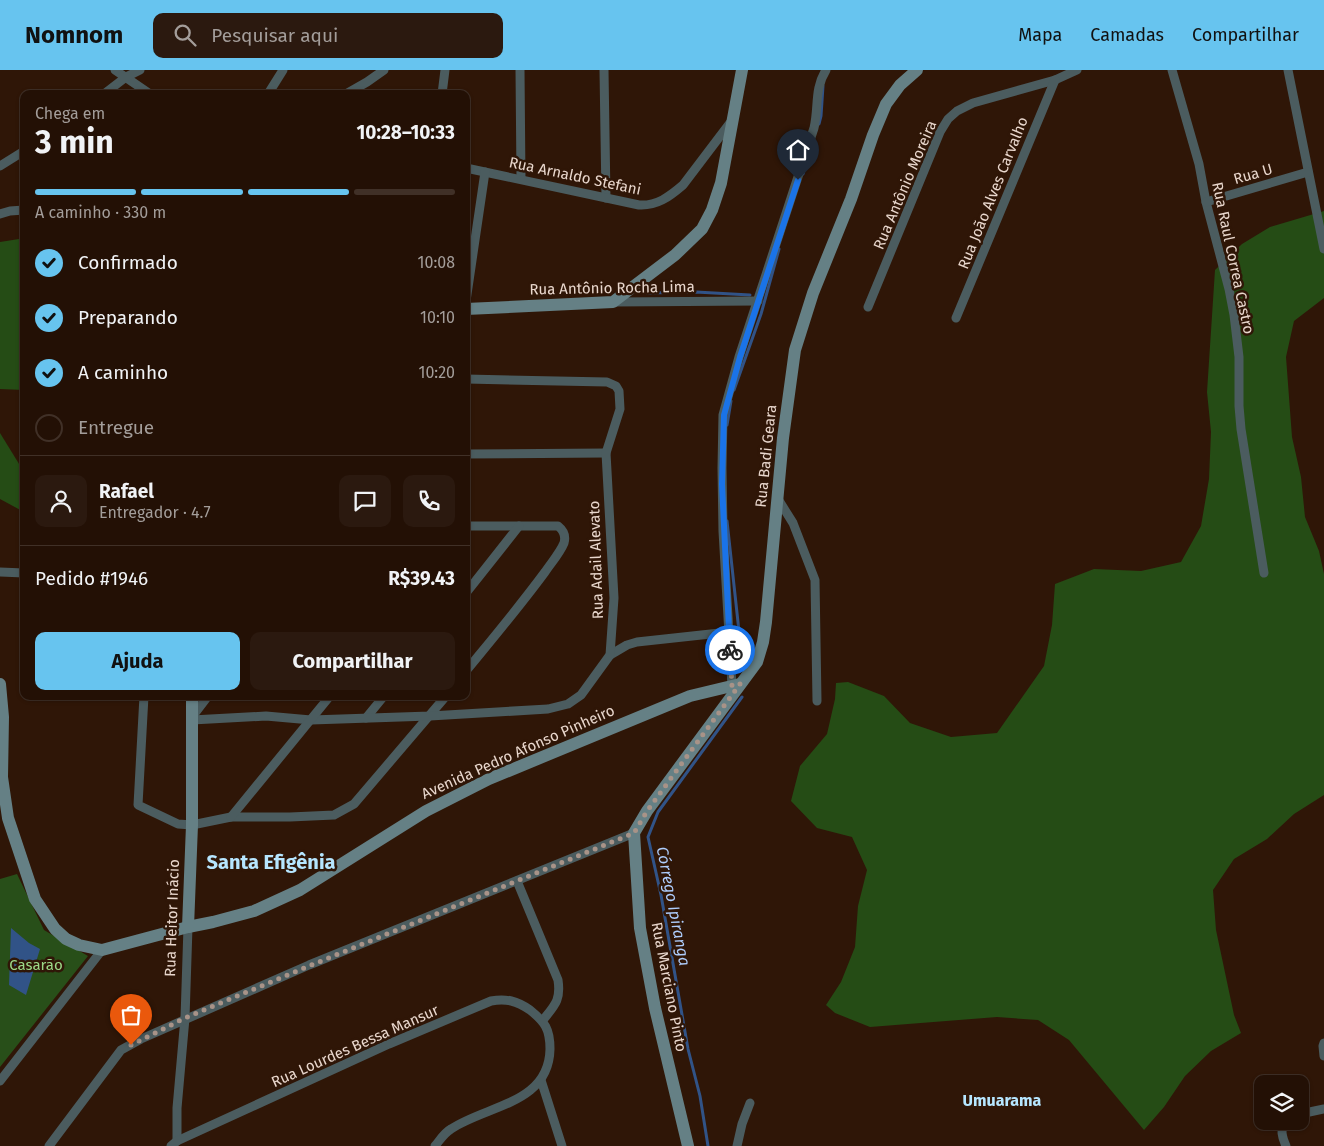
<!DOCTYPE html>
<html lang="pt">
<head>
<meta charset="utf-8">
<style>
	:root { --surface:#231005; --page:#2b190f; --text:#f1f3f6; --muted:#a39d9a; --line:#403027; --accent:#67c4ef }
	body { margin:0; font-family:"Fira Sans",sans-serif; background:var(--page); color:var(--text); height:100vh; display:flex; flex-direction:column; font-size:19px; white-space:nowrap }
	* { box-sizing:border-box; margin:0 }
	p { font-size:16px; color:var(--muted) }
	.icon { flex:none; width:28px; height:28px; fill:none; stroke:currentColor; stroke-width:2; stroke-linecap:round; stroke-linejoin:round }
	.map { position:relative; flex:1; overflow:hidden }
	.drawer { position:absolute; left:20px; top:20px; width:450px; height:610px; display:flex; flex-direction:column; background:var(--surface); border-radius:10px; box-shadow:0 1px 4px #0004,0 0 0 1px var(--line) }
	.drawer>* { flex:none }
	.controls { position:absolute; left:1254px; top:1005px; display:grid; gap:10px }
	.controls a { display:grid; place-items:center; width:55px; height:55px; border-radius:10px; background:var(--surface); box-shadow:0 1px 4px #0004,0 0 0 1px var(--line); font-size:25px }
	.pin { position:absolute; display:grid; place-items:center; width:42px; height:42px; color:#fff; margin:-51px -21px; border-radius:50% 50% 50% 0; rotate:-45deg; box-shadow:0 0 5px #0007 }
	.pin .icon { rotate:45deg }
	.courier { position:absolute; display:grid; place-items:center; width:50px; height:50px; margin:-25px; border:4px solid #1a73e8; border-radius:50%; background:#fff; color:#222; box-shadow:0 1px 6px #0007 }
	.head em { font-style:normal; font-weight:700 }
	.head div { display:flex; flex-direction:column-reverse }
	.head { display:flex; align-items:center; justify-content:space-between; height:85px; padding:0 15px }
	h1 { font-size:32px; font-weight:700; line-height:38px }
	.bar { display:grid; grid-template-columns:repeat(4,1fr); gap:8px 5px; align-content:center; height:60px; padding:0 15px }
	.bar i { height:6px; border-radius:4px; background:var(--line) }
	.bar .on { background:var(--accent) }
	.bar p { grid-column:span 4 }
	.line { display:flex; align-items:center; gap:12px; padding:0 15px; border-top:1px solid var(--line) }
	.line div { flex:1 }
	.round { display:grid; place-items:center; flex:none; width:52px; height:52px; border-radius:10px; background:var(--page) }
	ol { padding:0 15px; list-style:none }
	li { display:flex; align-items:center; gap:15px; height:55px }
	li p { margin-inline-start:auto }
	li .icon { padding:5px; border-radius:50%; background:var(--accent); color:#111; stroke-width:4 }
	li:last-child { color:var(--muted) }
	li i { width:28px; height:28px; border:2px solid var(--line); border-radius:50% }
	.action { display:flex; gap:10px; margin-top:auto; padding:10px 15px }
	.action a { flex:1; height:58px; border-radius:10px; background:var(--accent); color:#111; font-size:20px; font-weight:700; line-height:58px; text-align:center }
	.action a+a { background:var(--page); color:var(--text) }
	header { display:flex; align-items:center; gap:30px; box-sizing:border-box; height:70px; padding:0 25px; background:var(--accent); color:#111 }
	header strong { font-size:24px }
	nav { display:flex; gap:28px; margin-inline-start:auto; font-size:18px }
	.search { width:350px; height:45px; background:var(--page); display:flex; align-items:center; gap:12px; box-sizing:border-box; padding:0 18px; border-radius:10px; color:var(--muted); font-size:19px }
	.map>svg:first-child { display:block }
	.green { fill:#284f19 }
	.forest { fill:#254c15 }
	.water { fill:#315387 }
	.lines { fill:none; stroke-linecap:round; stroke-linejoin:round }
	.stream { stroke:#315387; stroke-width:3 }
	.street { stroke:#4b5c5f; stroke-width:9 }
	.secondary { stroke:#658085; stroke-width:12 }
	.done { stroke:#a89388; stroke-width:5; stroke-dasharray:0 9 }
	.route { stroke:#1a73e8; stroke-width:6 }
	.labels { text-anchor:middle; stroke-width:5; stroke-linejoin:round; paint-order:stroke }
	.street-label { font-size:15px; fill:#e9d7cd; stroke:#2f1607 }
	.park-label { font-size:15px; fill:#9cd888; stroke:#2f1607 }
	.water-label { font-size:16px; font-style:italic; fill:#aecdfc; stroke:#2f1607 }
	.neighbourhood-label { font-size:16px; font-weight:bold; fill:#b6e6ff; stroke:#2f1607 }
	.district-label { font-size:20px; font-weight:bold; fill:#b6e6ff; stroke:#2f1607 }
</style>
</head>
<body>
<header>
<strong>Nomnom</strong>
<div class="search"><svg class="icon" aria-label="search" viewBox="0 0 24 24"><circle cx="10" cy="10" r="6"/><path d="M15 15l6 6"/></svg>Pesquisar aqui</div>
<nav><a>Mapa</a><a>Camadas</a><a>Compartilhar</a></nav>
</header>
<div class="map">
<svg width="1324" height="1076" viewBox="0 0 1324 1076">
	<rect width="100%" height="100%" fill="#2f1607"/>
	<polygon class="green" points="17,804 44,860 88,886 0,997 0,809"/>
	<g class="forest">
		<polygon points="1324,141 1324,228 1294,251 1286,287 1292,367 1301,407 1305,447 1319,481 1324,504 1324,725 1294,744 1267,769 1234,789 1213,820 1216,860 1234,945 1241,963 1211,981 1185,1006 1164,1037 1144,1060 1069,970 1038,950 997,947 870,957 835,943 826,935 841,912 855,877 858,836 867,800 852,767 817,758 791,731 800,696 827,664 835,629 836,613 848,612 884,626 910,653 951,667 997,663 1044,596 1052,555 1055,514 1094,499 1141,501 1181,492 1201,456 1209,409 1211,362 1207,322 1215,200 1242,174 1270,157"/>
		<polygon points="19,169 24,200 24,320 0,319 0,172"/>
		<polygon points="0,363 24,402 24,442 0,429"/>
	</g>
	<polygon class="water" points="11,858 29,873 40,879 26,925 9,915"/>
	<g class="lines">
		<g class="stream">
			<polyline points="819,54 821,46 823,16"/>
			<polyline points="803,104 812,77"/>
			<polyline points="647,223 696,222 750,225"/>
			<polyline points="734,320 761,244 779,179"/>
			<polyline points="727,355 731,331"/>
			<polyline points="727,451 742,589"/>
			<polyline points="708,1076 700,1026 688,979 661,825 648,767 658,742 742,627"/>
		</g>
		<g class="street">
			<polyline points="115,0 150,24"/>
			<polyline points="520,0 521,109"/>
			<polyline points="604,0 606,128"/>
			<polyline points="1172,0 1199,94 1206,132 1229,219 1234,245 1239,287 1239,336 1241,359 1264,503"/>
			<polyline points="1288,0 1324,179"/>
			<polyline points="104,24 126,7 140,0"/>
			<polyline points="268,24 283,0"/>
			<polyline points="346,24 367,12 384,0"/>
			<polyline points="442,24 445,0"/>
			<polyline points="0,96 24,81"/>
			<path d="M466 98 639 135C657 136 669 127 683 115L730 53"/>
			<polyline points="1206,132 1308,102"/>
			<polyline points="0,144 10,141 24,140"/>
			<polyline points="466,231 485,102"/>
			<polyline points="613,232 758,231"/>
			<polyline points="868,237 940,62 948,49 957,41 973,33 1055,10 1077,0"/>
			<polyline points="956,248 1055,10"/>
			<polyline points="466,384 606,383"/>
			<polyline points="778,429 793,453 815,510 817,631"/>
			<path d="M466 456H558C563 460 566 466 564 473 560 483 551 493 545 502 520 536 493 568 466 601"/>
			<polyline points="0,502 24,503"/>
			<polyline points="466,523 519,456"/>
			<polyline points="610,585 627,575 637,572 729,562"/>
			<path d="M732 616 723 461 722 398 723 345 739 287 814 58C819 37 814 19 826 0"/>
			<polyline points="144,626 138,735 178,754 192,755 231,747 290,747 334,745 354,734 446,626"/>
			<polyline points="192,647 208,626"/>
			<polyline points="366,648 384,626"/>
			<polyline points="192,650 266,646 311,650 430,646 548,639 568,634 581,625 610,585 614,528 606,383 620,339 619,321 616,316 607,312 466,309"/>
			<polyline points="231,747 330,626"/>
			<path d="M517 811 558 910C561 930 555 935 543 950"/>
			<polyline points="1324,973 1323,976 1324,986"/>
			<polyline points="541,1010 562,1076"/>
			<polyline points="0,1011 102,880"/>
			<polyline points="1300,1044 1324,1039"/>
			<path d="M1285 1051C1280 1060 1282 1067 1286 1076"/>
			<polyline points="177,1071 177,1038 185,948 188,857"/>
			<polyline points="49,1076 121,980 141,969 309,895 634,763"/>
			<path d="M171 1076 177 1071 389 974 491 931C506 928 517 931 530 940 545 952 550 959 550 979 549 1034 487 1035 451 1059 444 1063 440 1070 435 1076"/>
			<polyline points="737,1076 742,1054 750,1033"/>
		</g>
		<g class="secondary">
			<polyline points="466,239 613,232 675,185 702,159 712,140 721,113 742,0"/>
			<polyline points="0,614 3,647 2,707 8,748 35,829 55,859 66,869 79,875 102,880 188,857 213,852 254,841 300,820 426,741 489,709 690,626 740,614"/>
			<polyline points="188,857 192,755 192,626"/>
			<polyline points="688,1076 655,938 640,858 634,763 647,741 757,592 763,572 766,552 783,368 795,280 813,223 851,129 873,65 886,34 900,15 917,0"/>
		</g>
	</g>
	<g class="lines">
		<polyline class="done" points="131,975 185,948 309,896 634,763 647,741 740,614 732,616 730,580"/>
		<polyline class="route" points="730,580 722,414 724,345 740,287 798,110"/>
	</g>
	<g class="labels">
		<g class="street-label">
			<text transform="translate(1253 104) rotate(-16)" y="5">Rua U</text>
			<text transform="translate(575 106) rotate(12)" y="5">Rua Arnaldo Stefani</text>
			<text transform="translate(905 115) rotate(-67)" y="5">Rua Antônio Moreira</text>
			<text transform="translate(993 123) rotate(-68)" y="5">Rua João Alves Carvalho</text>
			<text transform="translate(1233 188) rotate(78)" y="5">Rua Raul Correa Castro</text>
			<text transform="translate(612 218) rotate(-1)" y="5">Rua Antônio Rocha Lima</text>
			<text transform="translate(766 386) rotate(-84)" y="5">Rua Badi Geara</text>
			<text transform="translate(596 490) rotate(-92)" y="5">Rua Adail Alevato</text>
			<text transform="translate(518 682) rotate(-24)" y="5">Avenida Pedro Afonso Pinheiro</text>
			<text transform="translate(172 848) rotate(-88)" y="5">Rua Heitor Inácio</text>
			<text transform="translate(669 917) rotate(79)" y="5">Rua Marciano Pinto</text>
			<text transform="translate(355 976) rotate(-24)" y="5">Rua Lourdes Bessa Mansur</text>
		</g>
		<g class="park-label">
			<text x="36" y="900">Casarão</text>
		</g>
		<g class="water-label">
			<text transform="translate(674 836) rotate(79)" y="6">Córrego Ipiranga</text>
		</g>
		<g class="neighbourhood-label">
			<text x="1002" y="1036">Umuarama</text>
		</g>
		<g class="district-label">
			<text x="271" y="799">Santa Efigênia</text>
		</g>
	</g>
</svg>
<div class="controls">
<a><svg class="icon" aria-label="layers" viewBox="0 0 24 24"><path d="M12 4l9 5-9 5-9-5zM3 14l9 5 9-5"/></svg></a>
</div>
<div class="pin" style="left:131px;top:975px;background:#ea580c"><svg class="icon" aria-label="bag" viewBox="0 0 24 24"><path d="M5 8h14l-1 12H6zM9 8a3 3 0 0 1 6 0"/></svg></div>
<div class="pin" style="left:798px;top:110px;background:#1f2937"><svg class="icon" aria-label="home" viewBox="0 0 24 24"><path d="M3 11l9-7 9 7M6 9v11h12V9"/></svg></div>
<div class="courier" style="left:730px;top:580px"><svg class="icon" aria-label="bike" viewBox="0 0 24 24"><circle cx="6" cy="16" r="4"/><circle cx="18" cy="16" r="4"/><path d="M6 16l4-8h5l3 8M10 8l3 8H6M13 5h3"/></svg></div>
<section class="drawer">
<div class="head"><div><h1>3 min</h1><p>Chega em</p></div><em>10:28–10:33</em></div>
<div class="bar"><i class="on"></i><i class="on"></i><i class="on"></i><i></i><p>A caminho · 330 m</p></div>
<ol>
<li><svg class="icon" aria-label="check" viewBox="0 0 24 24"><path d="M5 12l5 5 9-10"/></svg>Confirmado<p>10:08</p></li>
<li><svg class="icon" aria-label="check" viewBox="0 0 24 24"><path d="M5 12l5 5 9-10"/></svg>Preparando<p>10:10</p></li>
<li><svg class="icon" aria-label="check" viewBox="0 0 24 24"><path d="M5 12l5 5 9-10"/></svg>A caminho<p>10:20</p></li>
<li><i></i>Entregue</li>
</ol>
<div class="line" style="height:90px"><a class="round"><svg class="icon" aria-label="person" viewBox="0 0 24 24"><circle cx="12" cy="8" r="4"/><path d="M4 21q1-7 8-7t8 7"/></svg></a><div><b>Rafael</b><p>Entregador · 4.7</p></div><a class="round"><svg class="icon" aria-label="chat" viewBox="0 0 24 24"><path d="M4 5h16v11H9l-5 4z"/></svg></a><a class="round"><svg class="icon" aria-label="phone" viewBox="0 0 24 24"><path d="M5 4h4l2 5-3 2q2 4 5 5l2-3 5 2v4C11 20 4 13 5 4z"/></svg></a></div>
<div class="line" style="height:65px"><div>Pedido #1946</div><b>R$39.43</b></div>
<div class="action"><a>Ajuda</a><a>Compartilhar</a></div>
</section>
</div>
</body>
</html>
